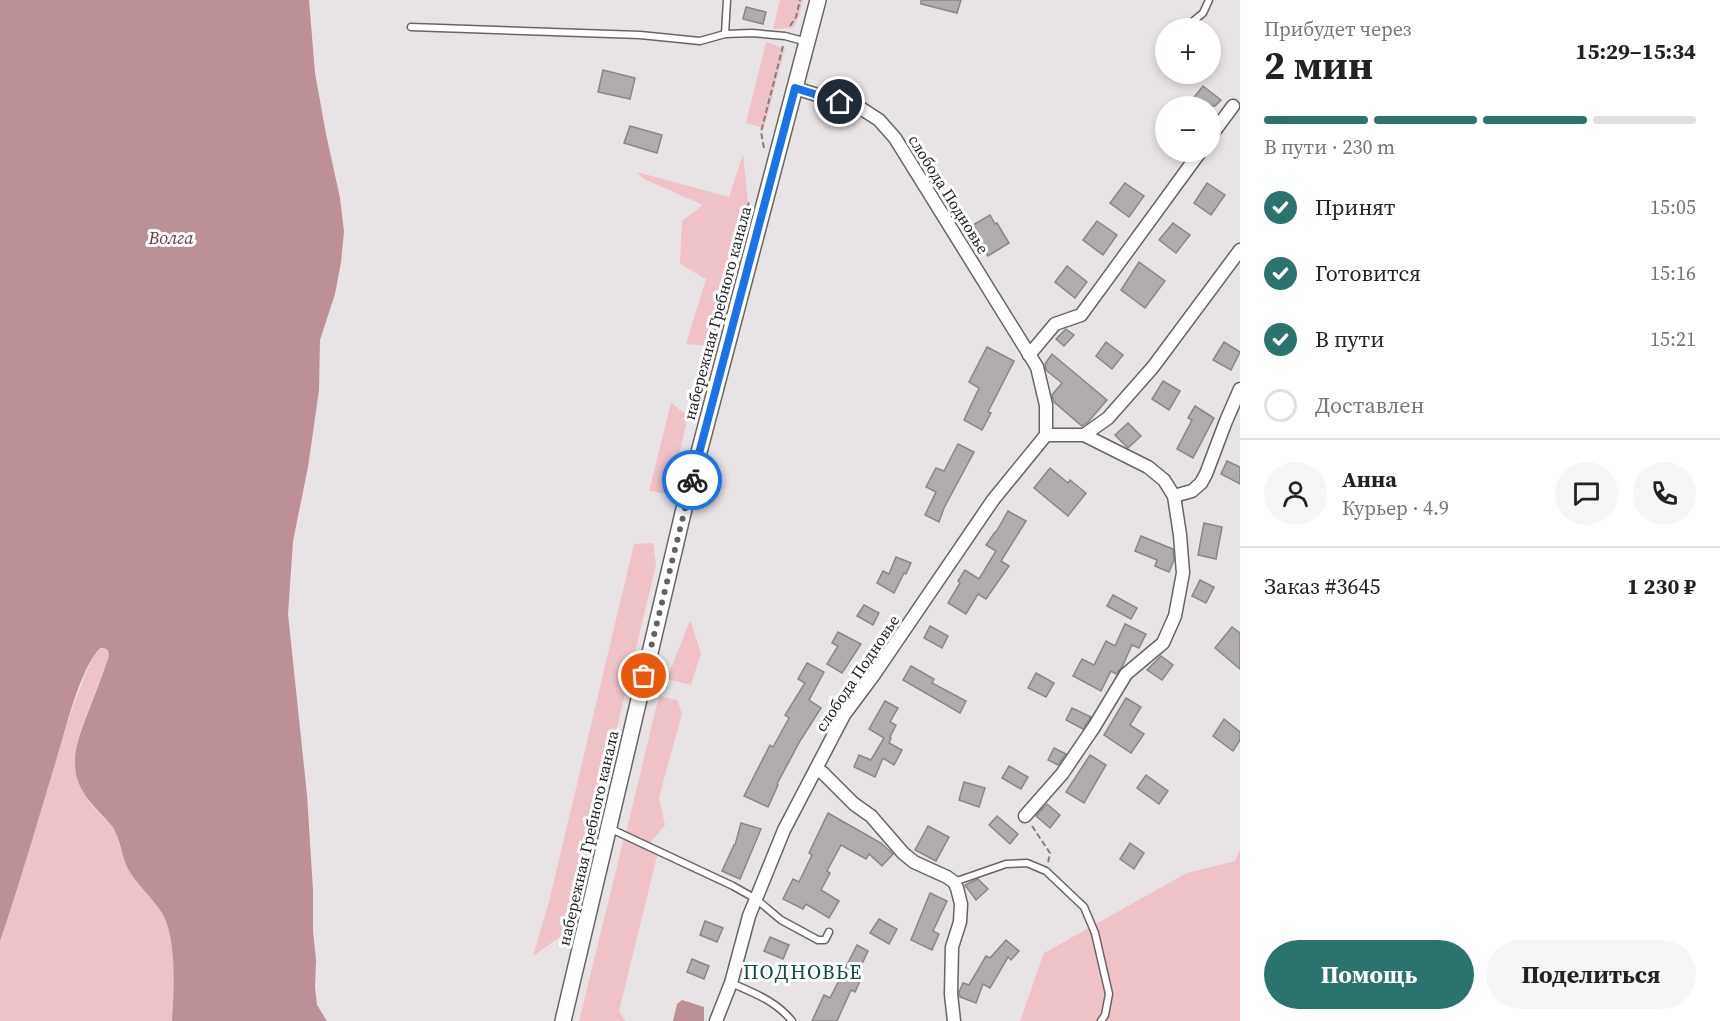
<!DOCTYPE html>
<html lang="ru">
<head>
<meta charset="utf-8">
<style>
	:root { --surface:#fff; --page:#f6f6f6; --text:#222; --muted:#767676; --line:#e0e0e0; --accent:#2b746e }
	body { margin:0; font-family:"Source Serif 4",serif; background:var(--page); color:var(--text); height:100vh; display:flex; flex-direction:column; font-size:22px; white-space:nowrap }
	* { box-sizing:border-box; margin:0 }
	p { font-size:20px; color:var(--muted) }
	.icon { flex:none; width:33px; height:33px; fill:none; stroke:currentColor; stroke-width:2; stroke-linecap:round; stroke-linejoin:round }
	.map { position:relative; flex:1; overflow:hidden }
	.details { display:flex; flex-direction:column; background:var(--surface); width:480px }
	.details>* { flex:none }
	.controls { position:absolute; left:1155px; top:18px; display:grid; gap:12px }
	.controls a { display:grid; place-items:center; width:66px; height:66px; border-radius:50%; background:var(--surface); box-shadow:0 3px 9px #0003; font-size:30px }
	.pin { position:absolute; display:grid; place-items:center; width:51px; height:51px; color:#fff; margin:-26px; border:3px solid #fff; border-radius:50%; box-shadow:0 2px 6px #0007 }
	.courier { position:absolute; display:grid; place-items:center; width:60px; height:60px; margin:-30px; border:4px solid #1a73e8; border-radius:50%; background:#fff; color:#222; box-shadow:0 2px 8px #0007 }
	.headline em { font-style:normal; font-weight:700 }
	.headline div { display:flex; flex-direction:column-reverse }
	.headline { display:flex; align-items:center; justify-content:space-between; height:102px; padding:0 24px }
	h1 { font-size:39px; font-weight:700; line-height:45px }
	.bar { display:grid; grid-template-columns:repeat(4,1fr); gap:9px 6px; align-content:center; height:72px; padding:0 24px }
	.bar i { height:8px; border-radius:4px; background:var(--line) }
	.bar .active { background:var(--accent) }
	.bar p { grid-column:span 4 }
	.line { display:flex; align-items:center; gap:15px; padding:0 24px; border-top:2px solid var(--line) }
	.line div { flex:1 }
	.round { display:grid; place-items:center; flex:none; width:63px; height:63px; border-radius:32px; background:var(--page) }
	ol { padding:0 24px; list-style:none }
	li { display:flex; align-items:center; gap:18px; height:66px }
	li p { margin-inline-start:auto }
	li .icon { padding:6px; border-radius:50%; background:var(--accent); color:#fff; stroke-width:4 }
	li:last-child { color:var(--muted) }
	li i { width:33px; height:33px; border:3px solid var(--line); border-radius:50% }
	.primary-button { display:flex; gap:12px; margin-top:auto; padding:12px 24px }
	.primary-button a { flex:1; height:69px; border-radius:36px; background:var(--accent); color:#fff; font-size:24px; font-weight:700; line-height:69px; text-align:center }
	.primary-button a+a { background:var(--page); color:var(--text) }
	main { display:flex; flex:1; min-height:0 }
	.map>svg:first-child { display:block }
	.green { fill:#efc2c8 }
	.water { fill:#bd8f96 }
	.building { fill:#b0abac; stroke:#8a8586; stroke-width:1.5 }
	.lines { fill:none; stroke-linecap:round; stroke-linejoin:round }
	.service-casing { stroke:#686465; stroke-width:9 }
	.minor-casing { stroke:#686465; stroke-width:15 }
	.tertiary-casing { stroke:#686465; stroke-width:18 }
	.path { stroke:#827f7f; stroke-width:2; stroke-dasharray:6 3; stroke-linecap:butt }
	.service { stroke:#fff; stroke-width:6 }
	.minor { stroke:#fff; stroke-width:12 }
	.tertiary { stroke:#fff; stroke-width:15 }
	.done { stroke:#636161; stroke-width:6; stroke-dasharray:0 10.8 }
	.route { stroke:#1a73e8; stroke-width:8 }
	.labels { text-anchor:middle; stroke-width:6; stroke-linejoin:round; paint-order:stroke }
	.street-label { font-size:16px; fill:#1c1b1b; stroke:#fff }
	.water-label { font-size:18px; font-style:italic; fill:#763946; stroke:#fff }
	.quarter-label { font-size:20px; letter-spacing:1.5px; fill:#104d49; stroke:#fff }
</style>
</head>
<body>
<main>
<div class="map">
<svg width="1240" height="1021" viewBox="0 0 1240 1021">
	<rect width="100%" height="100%" fill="#e8e3e4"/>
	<g class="green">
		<polygon points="780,0 803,0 799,16 793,28 773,29"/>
		<polygon points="766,42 785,49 764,128 746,123"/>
		<polygon points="743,154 749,214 719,347 686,344 706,279 680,264 682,221 703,205 644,179 637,172 729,197"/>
		<polygon points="671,403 688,416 670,494 649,491"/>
		<polygon points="653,543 656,565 568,931 533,956 549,902 634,544"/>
		<polygon points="690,620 701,653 691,685 667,679"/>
		<path d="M100 648H104L108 650 109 656C100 685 73 736 75 765 76 781 85 798 96 810 101 816 107 820 112 826 121 839 121 855 128 869 137 885 152 897 162 913 177 938 174 992 172 1021H0V941L19 883 67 723 85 675 93 658Z"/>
		<polygon points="660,696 677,700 682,714 659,797 665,825 650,843 626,833 656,708"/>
		<polygon points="624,838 657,856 619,1011 626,1021 579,1021"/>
		<polygon points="1240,849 1240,1021 1020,1021 1044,953 1187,873 1235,861"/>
	</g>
	<g class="water">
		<path d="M0 0H309L315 73 326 134 340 198 344 232 341 262 335 294 320 340 319 390 308 467 293 541 288 614 307 795 313 890V931L316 960 315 988 317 1005 327 1021H172C174 992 177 938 162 913 152 897 137 885 128 869 121 855 121 839 112 826 96 807 76 793 75 765 74 750 80 734 85 720 93 699 102 677 109 656L108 650 104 648H100C78 672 65 733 55 764 37 823 20 883 0 941Z"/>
		<polygon points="682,1000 704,1007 704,1021 673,1021 677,1004"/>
	</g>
	<g class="building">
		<polygon points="921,0 961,0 957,13 921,4"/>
		<polygon points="746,7 766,12 763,24 743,19"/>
		<polygon points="603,70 635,78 630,99 598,92"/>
		<polygon points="1203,86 1221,100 1215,106 1187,106"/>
		<polygon points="630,126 662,135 657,153 624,143"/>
		<polygon points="1125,183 1144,196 1129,217 1110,203"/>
		<polygon points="1207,183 1225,195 1211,215 1194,203"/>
		<polygon points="990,215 995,224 997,223 1009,243 988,256 975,236 979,234 973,225"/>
		<polygon points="1097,221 1117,235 1103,255 1083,240"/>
		<polygon points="1173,223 1190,235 1176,253 1159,240"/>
		<polygon points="1139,262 1165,281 1145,308 1121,290"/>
		<polygon points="1067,266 1087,282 1075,298 1055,282"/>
		<polygon points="1066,329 1074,335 1064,346 1056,339"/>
		<polygon points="1106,342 1123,355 1112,369 1096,356"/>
		<polygon points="1224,342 1240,352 1231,370 1213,360"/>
		<polygon points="987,347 1014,361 988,412 991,413 982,430 964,420 979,388 969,382"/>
		<polygon points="1052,354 1107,400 1088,422 1082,426 1054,402 1052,395 1062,383 1046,370 1045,364"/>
		<polygon points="1163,381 1180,391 1169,410 1152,399"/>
		<polygon points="1195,406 1214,418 1193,458 1177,449 1192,420 1188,418"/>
		<polygon points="1128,423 1141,436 1128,448 1115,435"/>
		<polygon points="958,444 974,452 944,508 939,522 925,515 936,492 926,487 936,468 944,471"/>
		<polygon points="1227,461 1240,467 1240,484 1221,474"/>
		<polygon points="1050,468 1068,483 1070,480 1086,493 1068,516 1034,488"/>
		<polygon points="1008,511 1026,521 1001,561 1009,566 986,599 978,594 966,614 948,603 960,583 958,581 965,570 979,579 996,551 986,545 995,532 996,532"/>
		<polygon points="1204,523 1222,527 1216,559 1198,555"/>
		<polygon points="1141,536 1173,549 1174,560 1169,572 1155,566 1157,560 1135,551"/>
		<polygon points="896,557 911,563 906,574 904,573 894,593 877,583 883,571 889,574"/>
		<polygon points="1200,580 1214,587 1206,603 1192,596"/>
		<polygon points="1113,595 1137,608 1131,619 1107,606"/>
		<polygon points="864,605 879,613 873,625 857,616"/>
		<polygon points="1125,624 1146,634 1139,648 1132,645 1122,667 1116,674 1111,671 1101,691 1073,676 1082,659 1094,665 1106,641 1115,646"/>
		<polygon points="930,626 948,636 942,648 924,638"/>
		<polygon points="1232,627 1240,633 1240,669 1215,648"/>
		<polygon points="838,632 861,644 842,673 827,664 838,646 832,643"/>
		<polygon points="1161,656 1173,665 1162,680 1147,670"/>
		<polygon points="807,663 824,672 809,700 821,708 800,741 777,784 778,785 768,807 744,796 770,745 773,747 789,718 785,715 805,683 798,679"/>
		<polygon points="911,666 934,679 932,683 966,701 960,713 903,680"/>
		<polygon points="1036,673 1054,683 1046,697 1028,688"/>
		<polygon points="1126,698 1141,707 1130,725 1144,734 1131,753 1104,735"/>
		<polygon points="885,701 898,708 890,722 896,725 890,737 891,738 889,743 902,750 894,765 883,758 875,777 854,767 859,755 871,760 884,738 869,729"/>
		<polygon points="1072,708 1091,717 1083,729 1066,720"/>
		<polygon points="1224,719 1240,732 1240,740 1233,751 1213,736"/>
		<polygon points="1054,748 1066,754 1058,765 1048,760"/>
		<polygon points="1090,755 1106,765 1084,803 1066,792"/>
		<polygon points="1009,766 1028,777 1021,789 1002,778"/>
		<polygon points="1146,775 1168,791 1159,804 1137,788"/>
		<polygon points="964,782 985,788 979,807 959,800"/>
		<polygon points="1047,804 1060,815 1050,828 1036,816"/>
		<polygon points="828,813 881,843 893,854 882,866 869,854 866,859 841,845 827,871 830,873 821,890 839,901 829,918 806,904 803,909 783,899 793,879 799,882 812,855 809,853"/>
		<polygon points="997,816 1018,834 1010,844 989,825"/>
		<polygon points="741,823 761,829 740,879 722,871 734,845 735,845"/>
		<polygon points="928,826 949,837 936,861 915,850"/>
		<polygon points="1130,843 1144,853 1134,869 1120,859"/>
		<polygon points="978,879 988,889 976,900 965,885"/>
		<polygon points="930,893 947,901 933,931 939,934 932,950 911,940"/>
		<polygon points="879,919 897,929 889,944 870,933"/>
		<polygon points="705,921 723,928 717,942 700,935"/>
		<polygon points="770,937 789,945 783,959 764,951"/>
		<polygon points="1006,940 1019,951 1011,960 1008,957 990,988 983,984 976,1003 960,997 959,992 963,983 969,985 986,956 990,958"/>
		<polygon points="857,945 868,951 856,977 861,979 855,992 851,990 837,1021 812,1021 824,995 830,998"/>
		<polygon points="692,959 709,966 704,979 687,972"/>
	</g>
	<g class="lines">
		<g class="service-casing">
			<g id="service">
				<polyline points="411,27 640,35 700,41 725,34 752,33 785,36 807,42"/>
				<polyline points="1185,28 1203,13 1209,0"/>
				<polyline points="725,34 727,0"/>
				<polyline points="609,828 733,886 756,899 781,920 818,940 825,940 829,932"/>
				<polyline points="954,882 1006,864 1027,863 1046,871 1084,907 1095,933 1109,994 1105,1015 1101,1021"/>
				<path d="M731 983C754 993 776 1001 792 1021"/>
			</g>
		</g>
		<g class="minor-casing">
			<g id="minor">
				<polyline points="1210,137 1233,106"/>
				<polyline points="1029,355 1055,324 1081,315 1200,152"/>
				<polyline points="1046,435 1084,435 1108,418 1153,367 1240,250"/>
				<polyline points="1174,496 1192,491 1201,483 1206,474 1226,421 1240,389"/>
				<polyline points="816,769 823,773 854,804 871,816 903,853 914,862 947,877 954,882 957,888 961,904 960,922 952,947 951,994 954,1021"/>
				<polyline points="1025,816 1062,774 1094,727 1126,674 1163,643 1175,616 1183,573 1180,535 1174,496 1164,480 1148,467 1084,435"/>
				<polyline points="716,1021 731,983 749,916 784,830 844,715 873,676 993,500 1046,435 1046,405 1037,367 895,138 879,120 862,109 795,88"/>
			</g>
		</g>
		<g class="tertiary-casing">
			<polyline id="tertiary" points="563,1021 683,513 818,0"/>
		</g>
		<g class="path">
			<polyline points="790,26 796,17 800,0"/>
			<polyline points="764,148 761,132 783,46"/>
			<polyline points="706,365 749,202"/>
			<polyline points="1032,826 1050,853 1048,863"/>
		</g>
		<use href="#service" class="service"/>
		<use href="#minor" class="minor"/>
		<use href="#tertiary" class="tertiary"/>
	</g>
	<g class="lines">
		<polyline class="done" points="644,676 692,480"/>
		<polyline class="route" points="692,480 795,88 840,102"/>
	</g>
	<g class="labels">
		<g class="street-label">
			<text transform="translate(949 194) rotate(58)" y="6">слобода Подновье</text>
			<text transform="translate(717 313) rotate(-75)" y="6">набережная Гребного канала</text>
			<text transform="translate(857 673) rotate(-56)" y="6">слобода Подновье</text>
			<text transform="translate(588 838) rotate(-77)" y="6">набережная Гребного канала</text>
		</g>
		<g class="water-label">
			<text x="171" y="244">Волга</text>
		</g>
		<g class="quarter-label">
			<text x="803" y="979">ПОДНОВЬЕ</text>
		</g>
	</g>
</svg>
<div class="controls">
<a>+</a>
<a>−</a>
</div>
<div class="pin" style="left:644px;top:676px;background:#ea580c"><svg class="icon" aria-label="bag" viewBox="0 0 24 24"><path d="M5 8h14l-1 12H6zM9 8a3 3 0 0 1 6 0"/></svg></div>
<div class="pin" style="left:840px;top:102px;background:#1f2937"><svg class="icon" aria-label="home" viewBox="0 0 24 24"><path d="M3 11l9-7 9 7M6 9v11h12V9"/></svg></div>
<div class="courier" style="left:692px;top:480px"><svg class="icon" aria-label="bike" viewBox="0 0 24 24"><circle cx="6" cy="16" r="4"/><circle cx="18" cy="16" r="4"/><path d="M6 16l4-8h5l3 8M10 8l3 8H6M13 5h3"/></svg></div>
</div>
<section class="details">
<div class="headline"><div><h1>2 мин</h1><p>Прибудет через</p></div><em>15:29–15:34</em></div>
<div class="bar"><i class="active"></i><i class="active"></i><i class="active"></i><i></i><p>В пути · 230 m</p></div>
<ol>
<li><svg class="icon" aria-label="check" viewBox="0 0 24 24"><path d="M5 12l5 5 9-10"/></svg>Принят<p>15:05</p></li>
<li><svg class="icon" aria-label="check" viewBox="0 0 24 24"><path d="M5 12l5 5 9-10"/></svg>Готовится<p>15:16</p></li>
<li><svg class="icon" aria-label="check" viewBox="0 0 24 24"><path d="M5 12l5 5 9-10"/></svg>В пути<p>15:21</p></li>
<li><i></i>Доставлен</li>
</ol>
<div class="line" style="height:108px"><a class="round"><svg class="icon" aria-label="person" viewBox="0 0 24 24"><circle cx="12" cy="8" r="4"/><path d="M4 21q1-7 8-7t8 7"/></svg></a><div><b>Анна</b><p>Курьер · 4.9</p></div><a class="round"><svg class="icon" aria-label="chat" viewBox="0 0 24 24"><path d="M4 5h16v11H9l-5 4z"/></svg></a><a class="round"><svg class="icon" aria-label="phone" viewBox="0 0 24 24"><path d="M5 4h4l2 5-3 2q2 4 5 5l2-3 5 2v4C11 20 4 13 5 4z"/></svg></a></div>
<div class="line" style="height:78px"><div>Заказ #3645</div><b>1 230 ₽</b></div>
<div class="primary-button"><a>Помощь</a><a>Поделиться</a></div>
</section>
</main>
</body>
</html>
